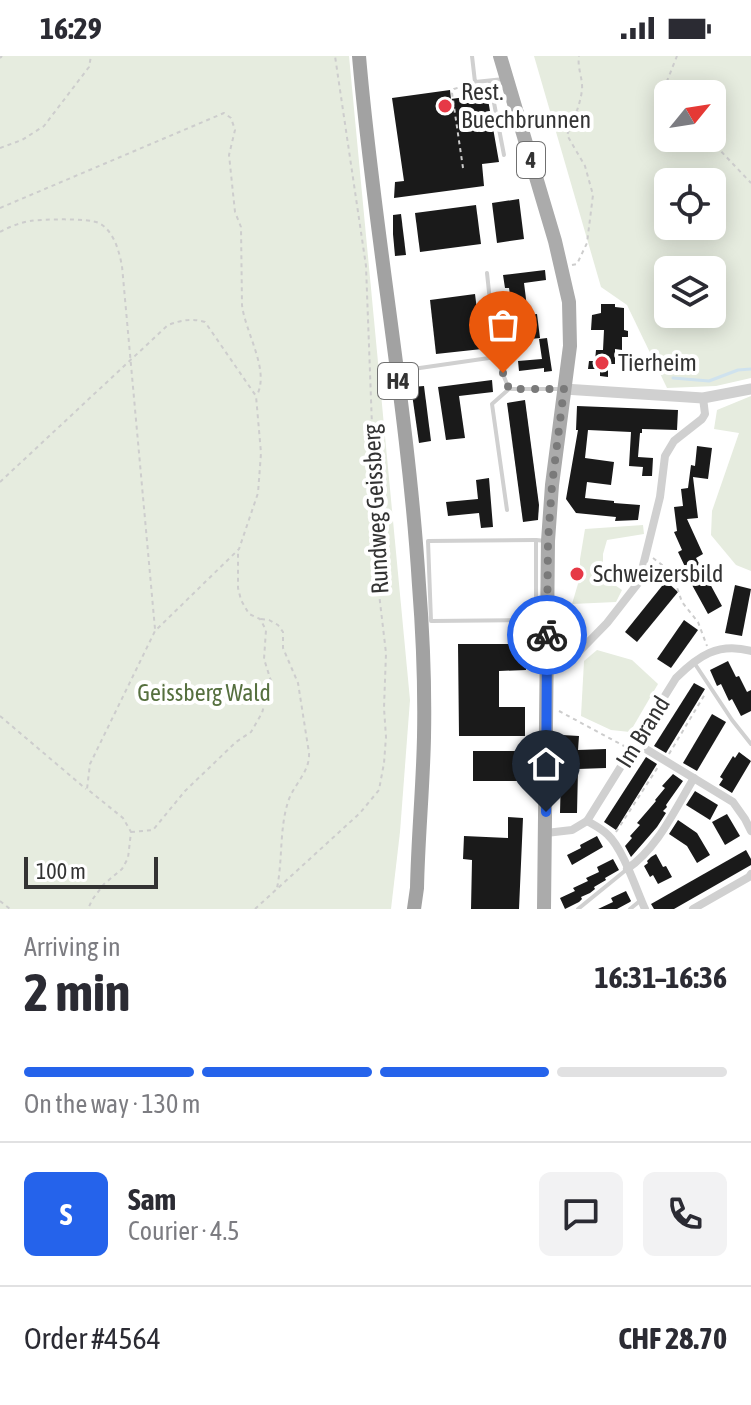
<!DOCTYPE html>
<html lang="en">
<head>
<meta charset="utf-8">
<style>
	:root { --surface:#fff; --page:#f2f2f3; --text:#2b2b33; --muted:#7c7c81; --line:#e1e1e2; --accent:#2563eb }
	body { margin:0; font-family:"Asap Condensed",sans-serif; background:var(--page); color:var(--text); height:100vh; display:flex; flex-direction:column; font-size:30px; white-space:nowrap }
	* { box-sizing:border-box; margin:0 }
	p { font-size:26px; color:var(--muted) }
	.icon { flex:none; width:44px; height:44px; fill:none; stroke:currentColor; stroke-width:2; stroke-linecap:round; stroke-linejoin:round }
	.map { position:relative; height:853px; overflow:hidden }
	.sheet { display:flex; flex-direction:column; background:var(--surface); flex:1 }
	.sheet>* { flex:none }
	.needle { width:52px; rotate:60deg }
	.tools { position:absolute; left:654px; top:24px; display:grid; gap:16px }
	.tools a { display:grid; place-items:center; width:72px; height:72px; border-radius:12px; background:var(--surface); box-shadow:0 4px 20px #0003; font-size:40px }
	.scale { position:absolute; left:24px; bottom:20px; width:134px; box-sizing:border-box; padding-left:8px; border:4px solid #333; border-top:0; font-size:22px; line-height:28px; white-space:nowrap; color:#333; -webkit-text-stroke:6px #fff; paint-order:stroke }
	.pin { position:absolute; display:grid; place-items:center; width:68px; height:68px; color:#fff; margin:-82px -34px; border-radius:50% 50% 50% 0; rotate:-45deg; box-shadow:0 0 8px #0007 }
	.pin .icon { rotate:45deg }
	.courier { position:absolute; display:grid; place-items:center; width:80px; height:80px; margin:-40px; border:6px solid #2563eb; border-radius:50%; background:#fff; color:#222; box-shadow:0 2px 10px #0007 }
	.headline em { font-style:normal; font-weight:700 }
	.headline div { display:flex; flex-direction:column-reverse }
	.headline { display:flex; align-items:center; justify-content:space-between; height:136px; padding:0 24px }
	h1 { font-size:52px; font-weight:700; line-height:60px }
	.bar { display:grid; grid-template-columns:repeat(4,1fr); gap:12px 8px; align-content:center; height:96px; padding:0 24px }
	.bar i { height:10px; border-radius:6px; background:var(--line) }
	.bar .active { background:var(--accent) }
	.bar p { grid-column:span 4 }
	.line { display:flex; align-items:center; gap:20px; padding:0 24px; border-top:2px solid var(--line) }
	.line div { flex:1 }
	.round { display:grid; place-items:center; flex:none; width:84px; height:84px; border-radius:12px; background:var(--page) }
	.status { display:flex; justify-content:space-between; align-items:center; height:56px; padding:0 40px; background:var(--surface); direction:ltr }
	.status svg { height:22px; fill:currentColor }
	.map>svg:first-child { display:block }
	.green { fill:#e6ecdf; fill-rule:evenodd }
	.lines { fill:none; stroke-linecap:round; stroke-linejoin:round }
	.stream { stroke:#cfe2ee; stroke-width:3 }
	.building { fill:#1a1a1a }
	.path { stroke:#cdcdcd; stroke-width:2; stroke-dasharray:4 4; stroke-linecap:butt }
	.service { stroke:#d0d0d0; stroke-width:4 }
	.minor { stroke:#d0d0d0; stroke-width:8 }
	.tertiary { stroke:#d0d0d0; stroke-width:11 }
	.primary { stroke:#ababab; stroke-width:14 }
	.trunk { stroke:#a2a2a2; stroke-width:14 }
	.done { stroke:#7a7a7a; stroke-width:8; stroke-dasharray:0 14.4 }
	.route { stroke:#2563eb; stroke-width:10 }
	.poi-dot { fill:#e63946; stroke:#fff; stroke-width:3 }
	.labels { text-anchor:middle; stroke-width:8; stroke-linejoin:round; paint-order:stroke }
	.shield { fill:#fff; stroke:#707070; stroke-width:2 }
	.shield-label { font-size:22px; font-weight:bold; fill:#333 }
	.poi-label { font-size:24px; fill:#333; stroke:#fff; text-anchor:start }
	.street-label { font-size:24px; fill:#333; stroke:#fff }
	.park-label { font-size:24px; fill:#56703f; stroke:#fff }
</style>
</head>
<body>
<div class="status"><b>16:29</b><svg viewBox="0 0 49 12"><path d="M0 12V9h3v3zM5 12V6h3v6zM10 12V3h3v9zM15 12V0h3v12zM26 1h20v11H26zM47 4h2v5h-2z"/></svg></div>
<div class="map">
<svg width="751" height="853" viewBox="0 0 751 853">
	<rect width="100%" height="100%" fill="#fff"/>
	<g class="green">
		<polygon points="0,0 349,0 410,644 400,776 391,853 0,853"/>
		<path d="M534 0H751V322L716 330 667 332 627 249 601 231ZM712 38V82H668V38ZM712 126V170H668V126ZM712 214V258H668V214Z"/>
		<polygon points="751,340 751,515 736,509 711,479 712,455 739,377 714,373 717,354"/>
		<polygon points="643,469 644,478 607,484 603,498 603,521 622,534 616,546 572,548 580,521 580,503 585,473"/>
		<polygon points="597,594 632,604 658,628 630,676 611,674 581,660 584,605"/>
	</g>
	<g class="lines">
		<polyline class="stream" points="673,322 709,325 738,314 751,313"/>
	</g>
	<g class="building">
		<polygon points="450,34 451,43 487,38 499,106 482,108 484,130 394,142 395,126 404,125 392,42"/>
		<polygon points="519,143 524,183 497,187 492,147"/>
		<polygon points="476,149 481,188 420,196 415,157"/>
		<polygon points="401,158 406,199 395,200 393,178 393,159"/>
		<polygon points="545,214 546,224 524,227 528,259 537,258 540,282 522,284 519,261 508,262 507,253 512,253 509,232 505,232 503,219"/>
		<polygon points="475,238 482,293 436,298 430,244"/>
		<polygon points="601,248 615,248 615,251 624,252 624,274 628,275 628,281 622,281 622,294 615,293 615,308 608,308 608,321 600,320 600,313 588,313 589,305 595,305 596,294 603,294 604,274 591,274 592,259 601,257"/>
		<polygon points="547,282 552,315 544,316 544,312 519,315 518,305 542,303 539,283"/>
		<polygon points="492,324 493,336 459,340 465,382 446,384 438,331"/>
		<polygon points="424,330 431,385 419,387 411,331"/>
		<polygon points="525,344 539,449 538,464 523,466 507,347"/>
		<polygon points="577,350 678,354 677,374 642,373 642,377 640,377 638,401 653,402 652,420 642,420 643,411 629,410 631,376 588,374 585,402 614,406 611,429 587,426 585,442 614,445 614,447 640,449 638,464 615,465 616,461 576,457 566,443 578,374 576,374"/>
		<polygon points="697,390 712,392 708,423 693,421 698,462 687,463 703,498 696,502 722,550 708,558 686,518 688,517 678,496 682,494 674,476 677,475 674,451 683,450 681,433 688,432 691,409 695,410"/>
		<polygon points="489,422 493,471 481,472 479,457 448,460 446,446 478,443 476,424"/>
		<polygon points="666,525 678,536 637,586 625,576"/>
		<polygon points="735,529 751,533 742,580 725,577"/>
		<polygon points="684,564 698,574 671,612 657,603"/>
		<polygon points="458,588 526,588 526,614 499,615 499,651 525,651 525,680 459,680"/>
		<polygon points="728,605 736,621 739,620 747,636 751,634 751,655 741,660 732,643 729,645 721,628 717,630 710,614"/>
		<polygon points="694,627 705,633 666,697 654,690"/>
		<polygon points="712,658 726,666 697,715 683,707"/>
		<polygon points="562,679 579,680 578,694 606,693 606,712 578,713 577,757 560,757"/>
		<rect x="473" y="695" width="54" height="30"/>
		<polygon points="739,696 751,705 732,737 719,729 723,723 720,721 733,700 735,702"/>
		<polygon points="646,701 657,708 616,774 604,766"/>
		<polygon points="673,718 683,725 666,749 667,751 663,755 666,757 657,771 631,801 625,790 632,782 630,780 640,769 637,767 656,745 655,744 665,732 662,730"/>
		<polygon points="695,735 718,749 710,764 686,749"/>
		<polygon points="727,758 740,780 725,789 712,766"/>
		<polygon points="508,761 523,762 519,853 471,853 472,804 463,803 464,780 508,782"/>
		<polygon points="678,764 697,777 710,799 697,807 687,790 669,778"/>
		<polygon points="597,780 603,791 572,809 567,799 581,792 580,789"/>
		<polygon points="746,794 751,803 751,809 674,853 654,853 651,848"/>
		<polygon points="656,798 663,811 666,810 672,821 658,828 653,819 650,821 644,810 648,807 647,805 651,801"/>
		<polygon points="613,803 619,814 605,822 606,824 594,831 595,833 590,837 581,841 582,843 579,846 565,853 560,842 575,835 573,832 588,825 586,822 599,816 597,811"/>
		<polygon points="626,835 631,845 630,846 617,853 598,853 613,846 611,842"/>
	</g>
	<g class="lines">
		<g class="path">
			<polyline points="0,2 2,0"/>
			<polyline points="668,63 661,51 663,35 677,0"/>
			<polyline points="702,82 716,90 751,127"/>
			<polyline points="0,92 22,84 44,70 89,11 91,0"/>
			<polyline points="463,112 452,37 454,33 470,28"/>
			<path d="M0 152 224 57 231 62 235 74 229 99 235 156 241 171 242 249C245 276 270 314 257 339"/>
			<path d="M0 176C9 171 19 167 30 165 42 163 88 162 99 167 114 175 119 195 122 210L155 573"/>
			<path d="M572 209 577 208 587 187 593 139 585 110 567 79C573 65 580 50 582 34 583 22 577 12 579 0"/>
			<path d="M0 426 168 269C182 264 191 262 205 266L256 340 261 397 258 437 239 493 155 575 90 708 87 733 123 762 131 776 128 802 122 813 104 828 92 844 88 853"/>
			<polyline points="653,502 666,512 673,520 682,546 698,566 707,590"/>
			<path d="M261 563 269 564 278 569 283 576V592L298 627 309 697C310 715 296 726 289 743 279 771 283 803 277 832"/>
			<polyline points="559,655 624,690"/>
			<polyline points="0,660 86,733"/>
			<polyline points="669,698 705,638"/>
			<polyline points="131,776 153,774 185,735 236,686 251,676 262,657 267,639 271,625 264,603 266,574 260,563 249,558 241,544 238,532 238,494"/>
			<polyline points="616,776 658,711"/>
			<polyline points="0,845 10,853"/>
			<polyline points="255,853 360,757 379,734 384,707 386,681 384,652 386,597 378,529 366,210 335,0"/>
		</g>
		<g class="service">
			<polyline points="472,0 475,26 504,23"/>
			<polyline points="490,26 504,99"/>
			<polyline points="487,217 496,301 509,333"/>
			<polyline points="399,315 496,301"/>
			<polyline points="507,454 492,348 509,333 562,333"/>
			<polyline points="536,484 428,485 431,565 536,564"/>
			<polyline points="545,564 536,564 536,484 546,485"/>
			<polyline points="695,608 732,664 751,688"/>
			<polyline points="578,853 626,814"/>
			<polyline points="630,853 641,844"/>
		</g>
		<g class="minor">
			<polyline points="547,612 567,608 607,567 639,526 660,441 665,400 674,385 702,363 705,358 703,342"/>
			<polyline points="636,687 733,746 745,763 751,775"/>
			<path d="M587 765C594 769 602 773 608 779 623 793 636 833 645 853"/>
			<path d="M546 777 572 774 587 765 676 622C698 600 718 586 751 595"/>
			<path d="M627 813C658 792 675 753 694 722"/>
			<polyline points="693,853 749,821 751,818"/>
		</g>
		<polyline class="tertiary" points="564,333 703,342 751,333"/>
		<polyline class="primary" points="500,0 555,185 569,246 570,290 552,429 548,485 544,853"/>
		<path class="trunk" d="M359 0C374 177 408 352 419 529 423 580 425 630 424 681 423 731 418 782 417 832L414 853"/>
	</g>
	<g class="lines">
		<polyline class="done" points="503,317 509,333 564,333 552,429 548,485 547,579"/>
		<polyline class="route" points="546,756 547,579"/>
	</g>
	<g class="poi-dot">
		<circle cx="445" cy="50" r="8"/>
		<circle cx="602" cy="307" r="8"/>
		<circle cx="577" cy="518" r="8"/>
	</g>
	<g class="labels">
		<g class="shield">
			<rect x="517" y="86" width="28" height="36" rx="6"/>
			<rect x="378" y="307" width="40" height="36" rx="6"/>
		</g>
		<g class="shield-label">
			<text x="531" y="112">4</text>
			<text x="398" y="333">H4</text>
		</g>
		<g class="poi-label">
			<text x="461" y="44">Rest.<tspan x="461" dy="28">Buechbrunnen</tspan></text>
			<text x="618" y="315">Tierheim</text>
			<text x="593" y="526">Schweizersbild</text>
		</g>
		<g class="street-label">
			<text transform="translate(376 453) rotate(-93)" y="8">Rundweg Geissberg</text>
			<text transform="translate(643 676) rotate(-58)" y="8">Im Brand</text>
		</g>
		<g class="park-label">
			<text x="204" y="645">Geissberg Wald</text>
		</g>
	</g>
</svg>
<div class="tools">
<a><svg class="needle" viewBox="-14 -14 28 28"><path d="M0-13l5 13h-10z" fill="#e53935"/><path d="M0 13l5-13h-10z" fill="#7c7c81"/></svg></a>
<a><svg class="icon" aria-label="locate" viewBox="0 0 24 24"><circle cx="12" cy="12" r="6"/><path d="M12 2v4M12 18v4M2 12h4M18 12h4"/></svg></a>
<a><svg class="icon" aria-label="layers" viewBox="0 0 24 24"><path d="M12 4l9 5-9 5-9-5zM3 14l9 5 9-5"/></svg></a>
</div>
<div class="scale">100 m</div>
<div class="pin" style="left:503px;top:317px;background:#ea580c"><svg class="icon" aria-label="bag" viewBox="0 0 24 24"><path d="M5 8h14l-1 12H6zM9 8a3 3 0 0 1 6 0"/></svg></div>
<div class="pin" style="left:546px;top:756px;background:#1f2937"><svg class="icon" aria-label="home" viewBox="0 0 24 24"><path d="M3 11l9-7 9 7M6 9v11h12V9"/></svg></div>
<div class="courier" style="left:547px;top:579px"><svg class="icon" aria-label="bike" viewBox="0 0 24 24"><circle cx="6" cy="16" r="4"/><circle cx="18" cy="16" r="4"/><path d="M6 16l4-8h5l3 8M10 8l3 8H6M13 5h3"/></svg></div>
</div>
<section class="sheet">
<div class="headline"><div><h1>2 min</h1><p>Arriving in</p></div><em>16:31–16:36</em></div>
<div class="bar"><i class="active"></i><i class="active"></i><i class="active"></i><i></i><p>On the way · 130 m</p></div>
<div class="line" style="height:144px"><b class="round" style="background:var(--accent);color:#fff">S</b><div><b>Sam</b><p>Courier · 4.5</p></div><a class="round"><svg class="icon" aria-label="chat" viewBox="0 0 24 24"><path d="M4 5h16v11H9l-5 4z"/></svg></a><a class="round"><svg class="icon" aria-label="phone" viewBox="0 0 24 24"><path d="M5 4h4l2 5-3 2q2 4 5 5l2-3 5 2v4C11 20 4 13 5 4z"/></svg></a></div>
<div class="line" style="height:104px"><div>Order #4564</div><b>CHF 28.70</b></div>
</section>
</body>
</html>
